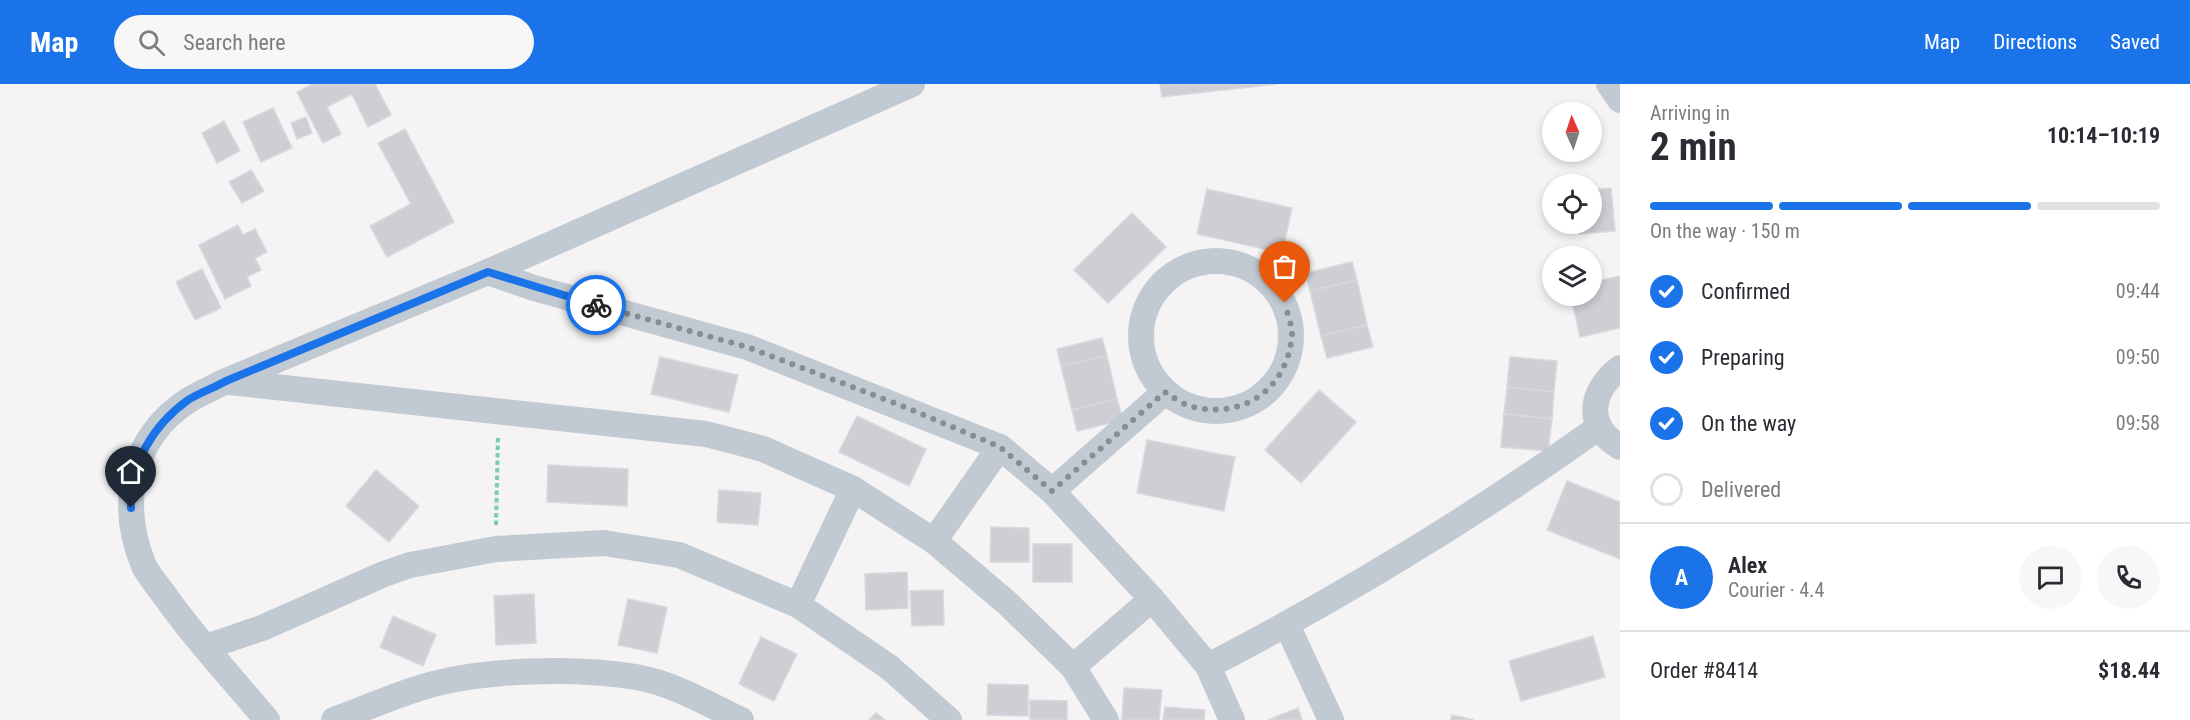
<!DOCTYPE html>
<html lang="en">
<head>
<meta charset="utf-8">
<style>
	:root { --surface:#fff; --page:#f7f7f7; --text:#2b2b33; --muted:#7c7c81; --line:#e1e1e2; --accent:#1a73e8 }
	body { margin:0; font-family:"Roboto Condensed",sans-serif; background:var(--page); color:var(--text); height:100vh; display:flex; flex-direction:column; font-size:22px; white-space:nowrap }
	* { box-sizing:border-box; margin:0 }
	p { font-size:20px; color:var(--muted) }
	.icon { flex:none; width:33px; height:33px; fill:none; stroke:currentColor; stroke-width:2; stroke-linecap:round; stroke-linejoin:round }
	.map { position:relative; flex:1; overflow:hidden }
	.panel { display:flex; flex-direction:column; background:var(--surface); width:570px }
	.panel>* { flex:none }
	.needle { width:39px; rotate:357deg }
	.controls { position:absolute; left:1542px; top:18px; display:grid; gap:12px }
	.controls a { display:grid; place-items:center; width:60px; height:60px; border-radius:50%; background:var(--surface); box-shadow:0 3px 9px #0003; font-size:30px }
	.pin { position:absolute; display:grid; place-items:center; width:51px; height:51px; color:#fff; margin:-62px -26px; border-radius:50% 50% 50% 0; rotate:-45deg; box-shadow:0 0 6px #0007 }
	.pin .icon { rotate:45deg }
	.courier { position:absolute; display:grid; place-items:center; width:60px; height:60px; margin:-30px; border:4px solid #1a73e8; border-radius:50%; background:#fff; color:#222; box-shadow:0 2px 8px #0007 }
	.headline em { font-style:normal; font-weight:700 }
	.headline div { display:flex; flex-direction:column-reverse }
	.headline { display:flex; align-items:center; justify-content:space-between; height:102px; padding:0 30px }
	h1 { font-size:39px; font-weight:700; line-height:45px }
	.bar { display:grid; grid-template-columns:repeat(4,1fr); gap:9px 6px; align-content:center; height:72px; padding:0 30px }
	.bar i { height:8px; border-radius:4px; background:var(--line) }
	.bar .active { background:var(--accent) }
	.bar p { grid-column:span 4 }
	.line { display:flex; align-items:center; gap:15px; padding:0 30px; border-top:2px solid var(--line) }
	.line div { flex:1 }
	.round { display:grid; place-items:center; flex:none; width:63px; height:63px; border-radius:32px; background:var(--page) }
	ol { padding:0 30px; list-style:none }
	li { display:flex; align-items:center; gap:18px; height:66px }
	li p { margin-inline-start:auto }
	li .icon { padding:6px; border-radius:50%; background:var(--accent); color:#fff; stroke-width:4 }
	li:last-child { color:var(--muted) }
	li i { width:33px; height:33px; border:3px solid var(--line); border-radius:50% }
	header { display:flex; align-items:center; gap:36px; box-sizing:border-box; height:84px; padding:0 30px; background:var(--accent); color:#fff }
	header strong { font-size:28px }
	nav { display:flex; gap:33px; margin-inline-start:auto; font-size:21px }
	.search { width:420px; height:54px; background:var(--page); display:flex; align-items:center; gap:15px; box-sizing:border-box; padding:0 21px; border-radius:33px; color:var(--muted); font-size:22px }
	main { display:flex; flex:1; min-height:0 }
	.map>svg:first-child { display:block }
	.building { fill:#cdcfd5; stroke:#d7d9de; stroke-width:1.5 }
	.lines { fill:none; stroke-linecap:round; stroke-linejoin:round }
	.path { stroke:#7ad0a6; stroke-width:4; stroke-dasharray:4.5 3; stroke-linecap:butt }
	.minor { stroke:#c1cad2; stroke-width:26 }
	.done { stroke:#868d94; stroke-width:6; stroke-dasharray:0 10.8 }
	.route { stroke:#1a73e8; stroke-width:8 }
</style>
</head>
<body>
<header>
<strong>Map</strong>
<div class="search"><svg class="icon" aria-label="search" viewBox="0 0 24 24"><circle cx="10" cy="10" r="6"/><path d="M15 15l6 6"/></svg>Search here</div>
<nav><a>Map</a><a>Directions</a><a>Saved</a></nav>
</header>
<main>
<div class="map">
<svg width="1620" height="636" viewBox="0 0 1620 636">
	<rect width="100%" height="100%" fill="#f5f3f3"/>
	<g class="building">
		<polygon points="313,0 375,0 391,31 368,43 352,10 327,23 341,50 323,59 297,8"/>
		<polygon points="1160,0 1276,0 1162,13"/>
		<polygon points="273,24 292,64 261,78 243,38"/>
		<polygon points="306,33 312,49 297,55 291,39"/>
		<polygon points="224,37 240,67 217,79 202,49"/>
		<polygon points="405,45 454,138 387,173 370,142 411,120 378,59"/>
		<polygon points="251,86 264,107 242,119 229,98"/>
		<polygon points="1611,104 1615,147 1579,150 1578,140 1592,140 1592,106"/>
		<polygon points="1207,105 1292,124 1282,169 1197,150"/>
		<polygon points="1132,129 1166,163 1108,219 1074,186"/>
		<polygon points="238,141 243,151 255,145 267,168 255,174 261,186 247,193 251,202 225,215 199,161"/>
		<polygon points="1352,178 1357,196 1310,207 1306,189"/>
		<polygon points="202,185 221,224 195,236 176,198"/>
		<polygon points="1620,192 1620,244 1580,253 1571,212 1592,212 1592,198"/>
		<polygon points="1357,196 1367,241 1321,252 1310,207"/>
		<polygon points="1367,241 1373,263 1327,274 1321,252"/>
		<polygon points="1102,254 1107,272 1061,282 1057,265"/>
		<polygon points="1107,272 1117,315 1072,326 1061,282"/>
		<polygon points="660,273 738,291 729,328 651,310"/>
		<polygon points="1510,273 1557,277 1554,308 1507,303"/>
		<polygon points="1507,303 1554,308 1552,335 1504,330"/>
		<polygon points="1319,306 1356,338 1301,399 1265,366"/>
		<polygon points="1117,315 1123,336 1077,347 1072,326"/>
		<polygon points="1504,330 1552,335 1548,367 1501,363"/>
		<polygon points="857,332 926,365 909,402 839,368"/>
		<polygon points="1147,356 1235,373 1224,427 1137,409"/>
		<polygon points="548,381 628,385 627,422 547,418"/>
		<polygon points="376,386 419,422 389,458 346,422"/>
		<polygon points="1567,397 1620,418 1620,475 1547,446"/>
		<polygon points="719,406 761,409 758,441 717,438"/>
		<polygon points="991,443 1029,444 1029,478 990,478"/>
		<rect x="1033" y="460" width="39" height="38"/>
		<polygon points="907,488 908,524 866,526 865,490"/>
		<polygon points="943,506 944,541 912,542 910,507"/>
		<polygon points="534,510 536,559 496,561 494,512"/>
		<polygon points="628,515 667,523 657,569 618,561"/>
		<polygon points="393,532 436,551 423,582 380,563"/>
		<polygon points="1593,552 1605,593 1521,617 1509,577"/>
		<polygon points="761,553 797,570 774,617 739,600"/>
		<polygon points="988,600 1028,601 1028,632 987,631"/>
		<polygon points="1124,604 1162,606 1159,636 1122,636"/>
		<polygon points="1030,616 1067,617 1067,636 1030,636"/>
		<polygon points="1165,623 1205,626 1204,636 1163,636"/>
		<polygon points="1298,624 1302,636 1268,636"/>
		<polygon points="876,629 885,636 869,636"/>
		<polygon points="1452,631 1474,636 1451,636"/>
	</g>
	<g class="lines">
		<polyline class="path" points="496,441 498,352"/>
		<g class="minor">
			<polyline points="1609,0 1620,16"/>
			<circle cx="1216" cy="252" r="75"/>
			<polyline points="488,188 534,204 747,263 1000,363 1052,407 1152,515 1208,582 1232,636"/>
			<path d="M1620 284C1590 307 1584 342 1620 363"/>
			<polyline points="230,298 706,350 763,365 853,405 934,457 1006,518 1073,583 1106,636"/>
			<polyline points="1052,407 1165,308"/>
			<polyline points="934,457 1000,363"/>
			<polyline points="798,521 853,405"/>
			<polyline points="1287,541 1331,636"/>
			<polyline points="206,563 262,544 384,490 410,481 496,465 604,459 679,471 798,521 889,583 949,636"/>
			<path d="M1208 582C1343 512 1475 432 1599 343"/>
			<polyline points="1073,583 1152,515"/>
			<path d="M267 636C233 595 195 555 165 512 158 502 149 492 144 482 118 420 131 353 189 316 201 309 214 303 226 297L488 188 912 0"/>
			<path d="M334 636C364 625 393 612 423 603 482 585 575 583 636 593 672 599 708 620 741 636"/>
		</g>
	</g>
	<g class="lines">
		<path class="done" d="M596 221 747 263 900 321 1000 363 1052 407 1165 308C1173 313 1183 321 1193 323 1245 335 1288 304 1292 250 1292 241 1287 229 1285 219"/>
		<path class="route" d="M131 424C129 381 153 341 188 316 199 309 214 304 226 297L488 188 596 221"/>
	</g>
</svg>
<div class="controls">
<a><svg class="needle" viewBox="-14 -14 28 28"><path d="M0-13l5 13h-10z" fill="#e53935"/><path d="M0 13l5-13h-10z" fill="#7c7c81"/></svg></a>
<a><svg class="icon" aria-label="locate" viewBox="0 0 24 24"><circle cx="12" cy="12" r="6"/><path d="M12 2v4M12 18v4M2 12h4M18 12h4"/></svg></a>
<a><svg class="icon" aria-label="layers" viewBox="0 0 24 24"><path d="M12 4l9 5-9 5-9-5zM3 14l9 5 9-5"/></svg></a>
</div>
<div class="pin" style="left:1285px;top:219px;background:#ea580c"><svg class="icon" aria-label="bag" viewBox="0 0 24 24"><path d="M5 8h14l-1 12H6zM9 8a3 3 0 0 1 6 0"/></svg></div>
<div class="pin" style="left:131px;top:424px;background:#1f2937"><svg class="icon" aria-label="home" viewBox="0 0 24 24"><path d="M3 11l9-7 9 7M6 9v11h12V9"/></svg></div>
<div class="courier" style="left:596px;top:221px"><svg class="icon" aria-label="bike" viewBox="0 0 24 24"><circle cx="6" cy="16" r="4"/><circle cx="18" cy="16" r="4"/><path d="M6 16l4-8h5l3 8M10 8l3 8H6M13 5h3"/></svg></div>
</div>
<section class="panel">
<div class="headline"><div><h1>2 min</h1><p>Arriving in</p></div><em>10:14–10:19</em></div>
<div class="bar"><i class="active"></i><i class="active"></i><i class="active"></i><i></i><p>On the way · 150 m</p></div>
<ol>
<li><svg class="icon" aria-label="check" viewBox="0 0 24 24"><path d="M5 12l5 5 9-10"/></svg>Confirmed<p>09:44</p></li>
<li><svg class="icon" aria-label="check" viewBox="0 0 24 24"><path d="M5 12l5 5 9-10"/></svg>Preparing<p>09:50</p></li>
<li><svg class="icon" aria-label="check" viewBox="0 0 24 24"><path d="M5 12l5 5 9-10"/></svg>On the way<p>09:58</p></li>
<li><i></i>Delivered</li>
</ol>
<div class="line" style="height:108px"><b class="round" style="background:var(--accent);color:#fff">A</b><div><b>Alex</b><p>Courier · 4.4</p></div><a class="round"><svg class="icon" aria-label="chat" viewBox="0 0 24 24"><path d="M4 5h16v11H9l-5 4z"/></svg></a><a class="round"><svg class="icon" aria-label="phone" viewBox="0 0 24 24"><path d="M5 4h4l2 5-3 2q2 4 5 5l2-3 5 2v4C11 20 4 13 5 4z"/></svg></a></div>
<div class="line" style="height:78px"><div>Order #8414</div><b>$18.44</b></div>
</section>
</main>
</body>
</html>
